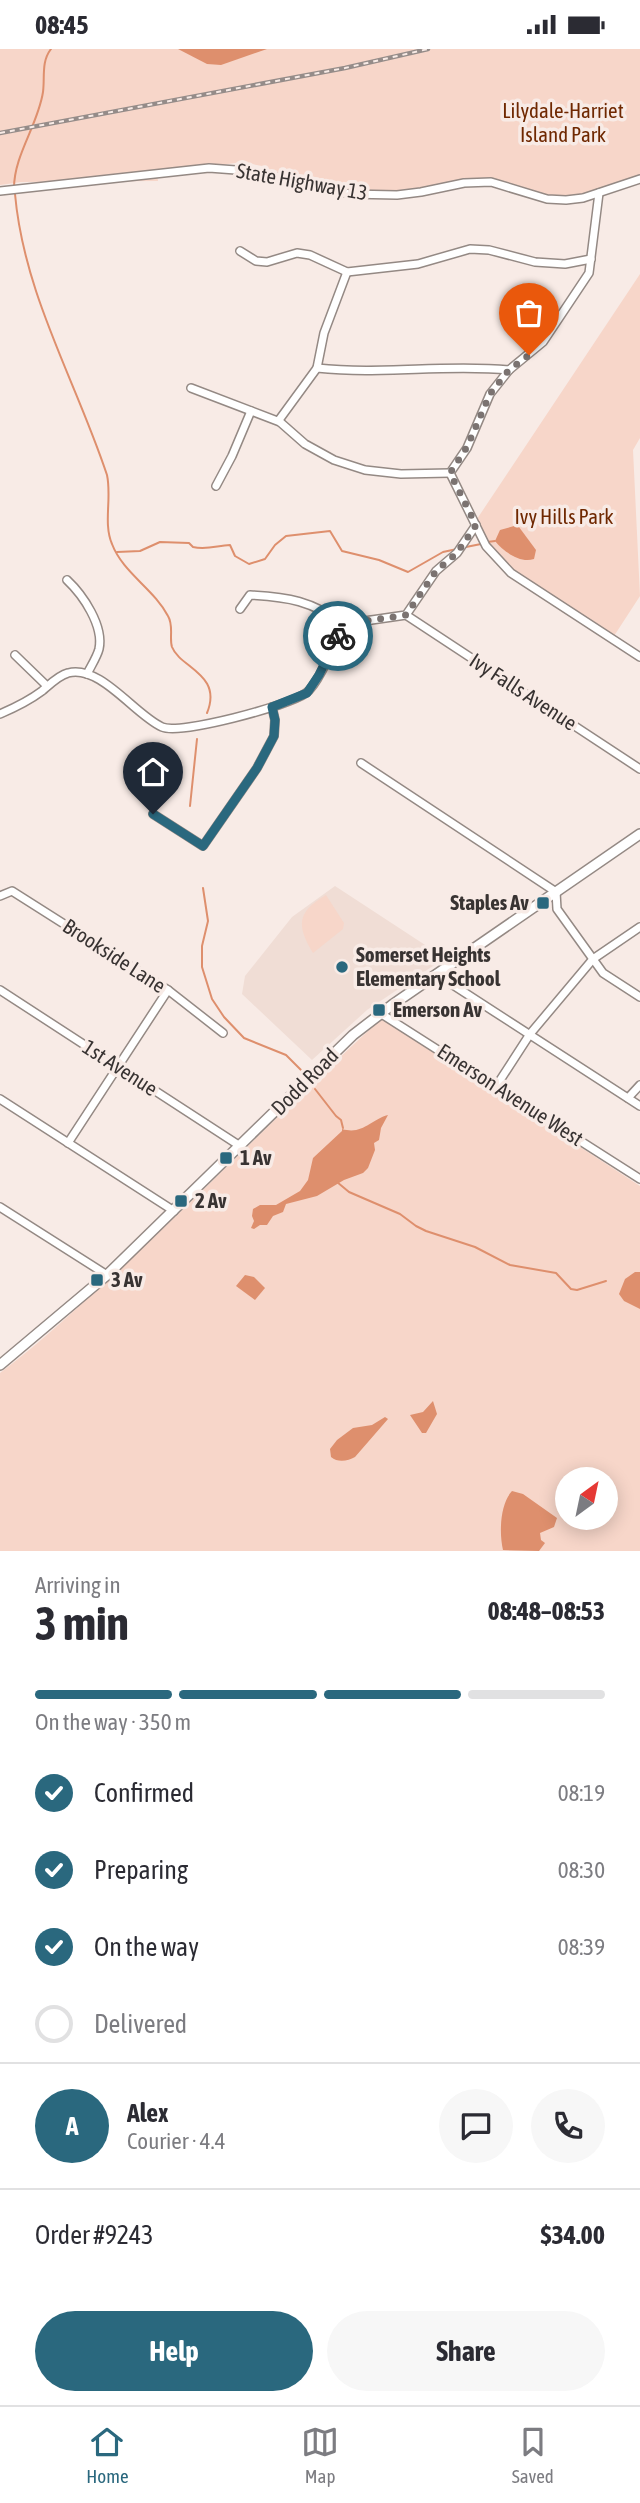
<!DOCTYPE html>
<html lang="en">
<head>
<meta charset="utf-8">
<style>
	:root { --surface:#fff; --page:#f7f7f7; --text:#2b2b33; --muted:#7c7c81; --line:#e1e1e2; --accent:#2a687e }
	body { margin:0; font-family:"Asap Condensed",sans-serif; background:var(--page); color:var(--text); height:100vh; display:flex; flex-direction:column; font-size:26px; white-space:nowrap }
	* { box-sizing:border-box; margin:0 }
	p { font-size:23px; color:var(--muted) }
	.icon { flex:none; width:38px; height:38px; fill:none; stroke:currentColor; stroke-width:2; stroke-linecap:round; stroke-linejoin:round }
	.map { position:relative; height:1502px; overflow:hidden }
	.panel { display:flex; flex-direction:column; background:var(--surface); flex:1 }
	.panel>* { flex:none }
	.needle { width:46px; rotate:33deg }
	.fabs { position:absolute; left:555px; top:1418px; display:grid; gap:14px }
	.fabs a { display:grid; place-items:center; width:63px; height:63px; border-radius:50%; background:var(--surface); box-shadow:0 4px 18px #0003; font-size:35px }
	.pin { position:absolute; display:grid; place-items:center; width:60px; height:60px; color:#fff; margin:-72px -30px; border-radius:50% 50% 50% 0; rotate:-45deg; box-shadow:0 0 7px #0007 }
	.pin .icon { rotate:45deg }
	.courier { position:absolute; display:grid; place-items:center; width:70px; height:70px; margin:-35px; border:5px solid #2a687e; border-radius:50%; background:#fff; color:#222; box-shadow:0 2px 9px #0007 }
	.head em { font-style:normal; font-weight:700 }
	.head div { display:flex; flex-direction:column-reverse }
	.head { display:flex; align-items:center; justify-content:space-between; height:119px; padding:0 35px }
	h1 { font-size:46px; font-weight:700; line-height:52px }
	.bar { display:grid; grid-template-columns:repeat(4,1fr); gap:10px 7px; align-content:center; height:84px; padding:0 35px }
	.bar i { height:9px; border-radius:5px; background:var(--line) }
	.bar .on { background:var(--accent) }
	.bar p { grid-column:span 4 }
	.line { display:flex; align-items:center; gap:18px; padding:0 35px; border-top:2px solid var(--line) }
	.line div { flex:1 }
	.round { display:grid; place-items:center; flex:none; width:74px; height:74px; border-radius:37px; background:var(--page) }
	ol { padding:0 35px; list-style:none }
	li { display:flex; align-items:center; gap:21px; height:77px }
	li p { margin-inline-start:auto }
	li .icon { padding:7px; border-radius:50%; background:var(--accent); color:#fff; stroke-width:4 }
	li:last-child { color:var(--muted) }
	li i { width:38px; height:38px; border:4px solid var(--line); border-radius:50% }
	.cta { display:flex; gap:14px; margin-top:auto; padding:14px 35px }
	.cta a { flex:1; height:80px; border-radius:42px; background:var(--accent); color:#fff; font-size:28px; font-weight:700; line-height:80px; text-align:center }
	.cta a+a { background:var(--page); color:var(--text) }
	.status { display:flex; justify-content:space-between; align-items:center; height:49px; padding:0 35px; background:var(--surface); direction:ltr }
	.status svg { height:19px; fill:currentColor }
	.tabs { display:flex; justify-content:space-around; align-items:center; height:98px; border-top:2px solid var(--line); background:var(--surface); font-size:19px; color:var(--muted) }
	.tabs a { display:grid; justify-items:center; gap:4px }
	.tabs .on { color:var(--accent) }
	.map>svg:first-child { display:block }
	.built { fill:#f0ddd5 }
	.green { fill:#f7d6c9; fill-rule:evenodd }
	.water { fill:#de8f6d }
	.lines { fill:none; stroke-linecap:round; stroke-linejoin:round }
	.stream { stroke:#de8f6d; stroke-width:2 }
	.minor-casing { stroke:#948984; stroke-width:10 }
	.major-casing { stroke:#948984; stroke-width:12 }
	.minor { stroke:#fff; stroke-width:7 }
	.major { stroke:#fff; stroke-width:9 }
	.rail-casing { stroke:#958c89; stroke-width:4.5 }
	.rail { stroke:#f8ebe6; stroke-width:2; stroke-dasharray:5; stroke-linecap:butt }
	.done { stroke:#7b7371; stroke-width:7; stroke-dasharray:0 12.6 }
	.route { stroke:#2a687e; stroke-width:9 }
	.poi-dot { fill:#2a687e; stroke:#f8ebe6; stroke-width:2.5 }
	.labels { text-anchor:middle; stroke-width:7; stroke-linejoin:round; paint-order:stroke }
	.park-label { font-size:21px; fill:#6f2801; stroke:#f8ebe6 }
	.street-label { font-size:21px; fill:#383332; stroke:#f8ebe6 }
	.poi-label { font-size:21px; font-weight:bold; fill:#383332; stroke:#f8ebe6; text-anchor:start }
</style>
</head>
<body>
<div class="status"><b>08:45</b><svg viewBox="0 0 49 12"><path d="M0 12V9h3v3zM5 12V6h3v6zM10 12V3h3v9zM15 12V0h3v12zM26 1h20v11H26zM47 4h2v5h-2z"/></svg></div>
<div class="map">
<svg width="640" height="1502" viewBox="0 0 640 1502">
	<rect width="100%" height="100%" fill="#f8ebe6"/>
	<polygon class="built" points="335,837 445,909 367,961 312,1011 242,945 245,927 292,868"/>
	<g class="green">
		<polygon points="0,0 640,0 640,132 565,153 483,130 390,146 326,141 260,127 262,117 242,113 157,125 158,132 21,133 0,136"/>
		<polygon points="640,225 640,389 633,401 640,547 614,587 506,517 490,499 477,470"/>
		<path d="M326 846 344 874 343 880 313 904C296 876 297 863 326 846Z"/>
		<path d="M382 969 640 1137V1502H0V1324C48 1288 92 1245 136 1205 219 1127 298 1046 382 969ZM567 1430H606V1468H567Z"/>
	</g>
	<g class="water">
		<polygon points="178,0 267,0 221,16 207,15"/>
		<path d="M514 477 519 478 536 501 534 510C520 515 503 502 495 492L500 481Z"/>
		<path d="M388 1066 381 1079 379 1091 374 1094 375 1101 368 1119 363 1124 344 1131 317 1147 286 1155 283 1163 273 1167 267 1176H260L254 1180 251 1179 254 1172 252 1167 253 1160 260 1156H276L300 1142 308 1131 313 1109 342 1082V1080C363 1086 370 1071 388 1066Z"/>
		<polygon points="635,1223 640,1223 640,1260 624,1252 619,1245 625,1230"/>
		<polygon points="245,1226 254,1228 265,1239 255,1251 236,1237"/>
		<polygon points="433,1352 437,1365 426,1384 422,1384 410,1366 423,1363"/>
		<path d="M385 1368 388 1370 355 1408C348 1412 338 1414 331 1408L330 1400 337 1391 353 1379 372 1376Z"/>
		<path d="M512 1442 523 1445 557 1469 554 1478 540 1484 541 1491 545 1494 539 1502 503 1501C499 1484 500 1455 512 1442Z"/>
	</g>
	<g class="lines">
		<g class="stream">
			<path d="M14 139C14 106 38 76 43 43 45 28 41 13 51 0"/>
			<path d="M15 145C24 246 76 332 107 426 112 449 103 474 112 495 123 524 154 540 168 567 174 577 169 589 172 598 180 619 223 625 207 664"/>
			<polyline points="487,493 495,492"/>
			<polyline points="466,498 481,495"/>
			<path d="M117 503 140 502 160 493 189 494 193 498C206 501 216 497 230 496L235 507 249 515 265 510 275 496 286 487 330 482 342 502 379 511 408 523 443 503 457 500"/>
			<polyline points="190,757 197,690"/>
			<polyline points="203,839 208,872 202,897 202,918 212,950 224,968 244,989 286,1006 301,1021"/>
			<polyline points="315,1040 336,1067 341,1071 343,1079"/>
			<polyline points="337,1133 349,1143 400,1165 416,1177 426,1182 475,1198 510,1216 556,1224 571,1240 577,1241 606,1232"/>
		</g>
		<g class="minor-casing">
			<g id="minor">
				<polyline points="0,142 209,119 249,122 349,145 397,146 421,143 464,134 491,133 547,150 566,151 583,149 640,130"/>
				<polyline points="240,202 256,212 267,213 297,204 310,206 347,223 418,215 470,200 489,201 535,213 565,215 591,210"/>
				<path d="M317 319C381 326 445 315 509 321"/>
				<polyline points="191,339 280,373 305,395 334,411 365,421 401,425 450,424"/>
				<polyline points="280,373 279,371 317,319 324,284 347,223"/>
				<polyline points="450,424 467,399 490,345 509,321 543,293 589,224 599,144"/>
				<polyline points="450,424 486,497 511,524 640,608"/>
				<polyline points="216,437 232,407 251,362"/>
				<path d="M67 531C83 546 104 577 99 600 97 608 91 617 87 625"/>
				<path d="M240 560 250 546C289 548 311 552 344 575"/>
				<polyline points="406,566 640,720"/>
				<polyline points="344,575 406,566 436,522 457,504 476,476"/>
				<polyline points="15,606 47,637"/>
				<path d="M0 665C14 659 30 651 42 642 49 636 59 626 68 624 100 615 135 666 162 678 180 686 288 657 306 644 319 635 336 591 344 575"/>
				<polyline points="361,714 556,843 557,860 603,924 640,948"/>
				<polyline points="153,765 203,797 257,719 274,687 275,671 272,658"/>
				<polyline points="0,847 12,842 168,941 223,984"/>
				<polyline points="436,925 640,1057"/>
				<polyline points="0,941 240,1097"/>
				<polyline points="380,964 640,1130"/>
				<polyline points="497,1036 530,985 593,910 640,878"/>
				<polyline points="628,1049 640,1036"/>
				<polyline points="0,1050 174,1162"/>
				<polyline points="68,1094 168,941"/>
				<polyline points="0,1158 107,1226"/>
			</g>
		</g>
		<g class="major-casing">
			<polyline id="major" points="0,1316 107,1226 353,986 392,956 640,785"/>
		</g>
		<use href="#minor" class="minor"/>
		<use href="#major" class="major"/>
		<g class="rail-casing">
			<polyline id="rail" points="0,84 345,19 428,0"/>
		</g>
		<use href="#rail" class="rail"/>
	</g>
	<g class="lines">
		<polyline class="done" points="338,587 344,575 406,566 436,522 457,504 476,476 450,424 467,398 490,345 509,321 529,306"/>
		<polyline class="route" points="153,765 203,797 257,719 274,687 275,671 272,658 307,644 319,626 338,587"/>
	</g>
	<g class="poi-dot">
		<rect x="536" y="847" width="14" height="14" rx="3.5"/>
		<circle cx="342" cy="918" r="7"/>
		<rect x="372" y="954" width="14" height="14" rx="3.5"/>
		<rect x="219" y="1102" width="14" height="14" rx="3.5"/>
		<rect x="174" y="1145" width="14" height="14" rx="3.5"/>
		<rect x="90" y="1224" width="14" height="14" rx="3.5"/>
	</g>
	<g class="labels">
		<g class="park-label">
			<text x="563" y="69">Lilydale-Harriet<tspan x="563" dy="24">Island Park</tspan></text>
			<text x="564" y="475">Ivy Hills Park</text>
		</g>
		<g class="street-label">
			<text transform="translate(302 133) rotate(10)" y="7">State Highway 13</text>
			<text transform="translate(523 643) rotate(33)" y="7">Ivy Falls Avenue</text>
			<text transform="translate(114 907) rotate(33)" y="7">Brookside Lane</text>
			<text transform="translate(120 1019) rotate(33)" y="7">1st Avenue</text>
			<text transform="translate(305 1033) rotate(-45)" y="7">Dodd Road</text>
			<text transform="translate(510 1046) rotate(33)" y="7">Emerson Avenue West</text>
		</g>
		<g class="poi-label">
			<text x="529" y="861" text-anchor="end">Staples Av</text>
			<text x="356" y="913">Somerset Heights<tspan x="356" dy="24">Elementary School</tspan></text>
			<text x="393" y="968">Emerson Av</text>
			<text x="240" y="1116">1 Av</text>
			<text x="195" y="1159">2 Av</text>
			<text x="111" y="1238">3 Av</text>
		</g>
	</g>
</svg>
<div class="fabs">
<a><svg class="needle" viewBox="-14 -14 28 28"><path d="M0-13l5 13h-10z" fill="#e53935"/><path d="M0 13l5-13h-10z" fill="#7c7c81"/></svg></a>
</div>
<div class="pin" style="left:529px;top:306px;background:#ea580c"><svg class="icon" aria-label="bag" viewBox="0 0 24 24"><path d="M5 8h14l-1 12H6zM9 8a3 3 0 0 1 6 0"/></svg></div>
<div class="pin" style="left:153px;top:765px;background:#1f2937"><svg class="icon" aria-label="home" viewBox="0 0 24 24"><path d="M3 11l9-7 9 7M6 9v11h12V9"/></svg></div>
<div class="courier" style="left:338px;top:587px"><svg class="icon" aria-label="bike" viewBox="0 0 24 24"><circle cx="6" cy="16" r="4"/><circle cx="18" cy="16" r="4"/><path d="M6 16l4-8h5l3 8M10 8l3 8H6M13 5h3"/></svg></div>
</div>
<section class="panel">
<div class="head"><div><h1>3 min</h1><p>Arriving in</p></div><em>08:48–08:53</em></div>
<div class="bar"><i class="on"></i><i class="on"></i><i class="on"></i><i></i><p>On the way · 350 m</p></div>
<ol>
<li><svg class="icon" aria-label="check" viewBox="0 0 24 24"><path d="M5 12l5 5 9-10"/></svg>Confirmed<p>08:19</p></li>
<li><svg class="icon" aria-label="check" viewBox="0 0 24 24"><path d="M5 12l5 5 9-10"/></svg>Preparing<p>08:30</p></li>
<li><svg class="icon" aria-label="check" viewBox="0 0 24 24"><path d="M5 12l5 5 9-10"/></svg>On the way<p>08:39</p></li>
<li><i></i>Delivered</li>
</ol>
<div class="line" style="height:126px"><b class="round" style="background:var(--accent);color:#fff">A</b><div><b>Alex</b><p>Courier · 4.4</p></div><a class="round"><svg class="icon" aria-label="chat" viewBox="0 0 24 24"><path d="M4 5h16v11H9l-5 4z"/></svg></a><a class="round"><svg class="icon" aria-label="phone" viewBox="0 0 24 24"><path d="M5 4h4l2 5-3 2q2 4 5 5l2-3 5 2v4C11 20 4 13 5 4z"/></svg></a></div>
<div class="line" style="height:91px"><div>Order #9243</div><b>$34.00</b></div>
<div class="cta"><a>Help</a><a>Share</a></div>
</section>
<nav class="tabs">
<a class="on"><svg class="icon" aria-label="home" viewBox="0 0 24 24"><path d="M3 11l9-7 9 7M6 9v11h12V9"/></svg>Home</a>
<a><svg class="icon" aria-label="map" viewBox="0 0 24 24"><path d="M3 6l6-2 6 2 6-2v14l-6 2-6-2-6 2zM9 4v14M15 6v14"/></svg>Map</a>
<a><svg class="icon" aria-label="saved" viewBox="0 0 24 24"><path d="M7 4h10v16l-5-4-5 4z"/></svg>Saved</a>
</nav>
</body>
</html>
